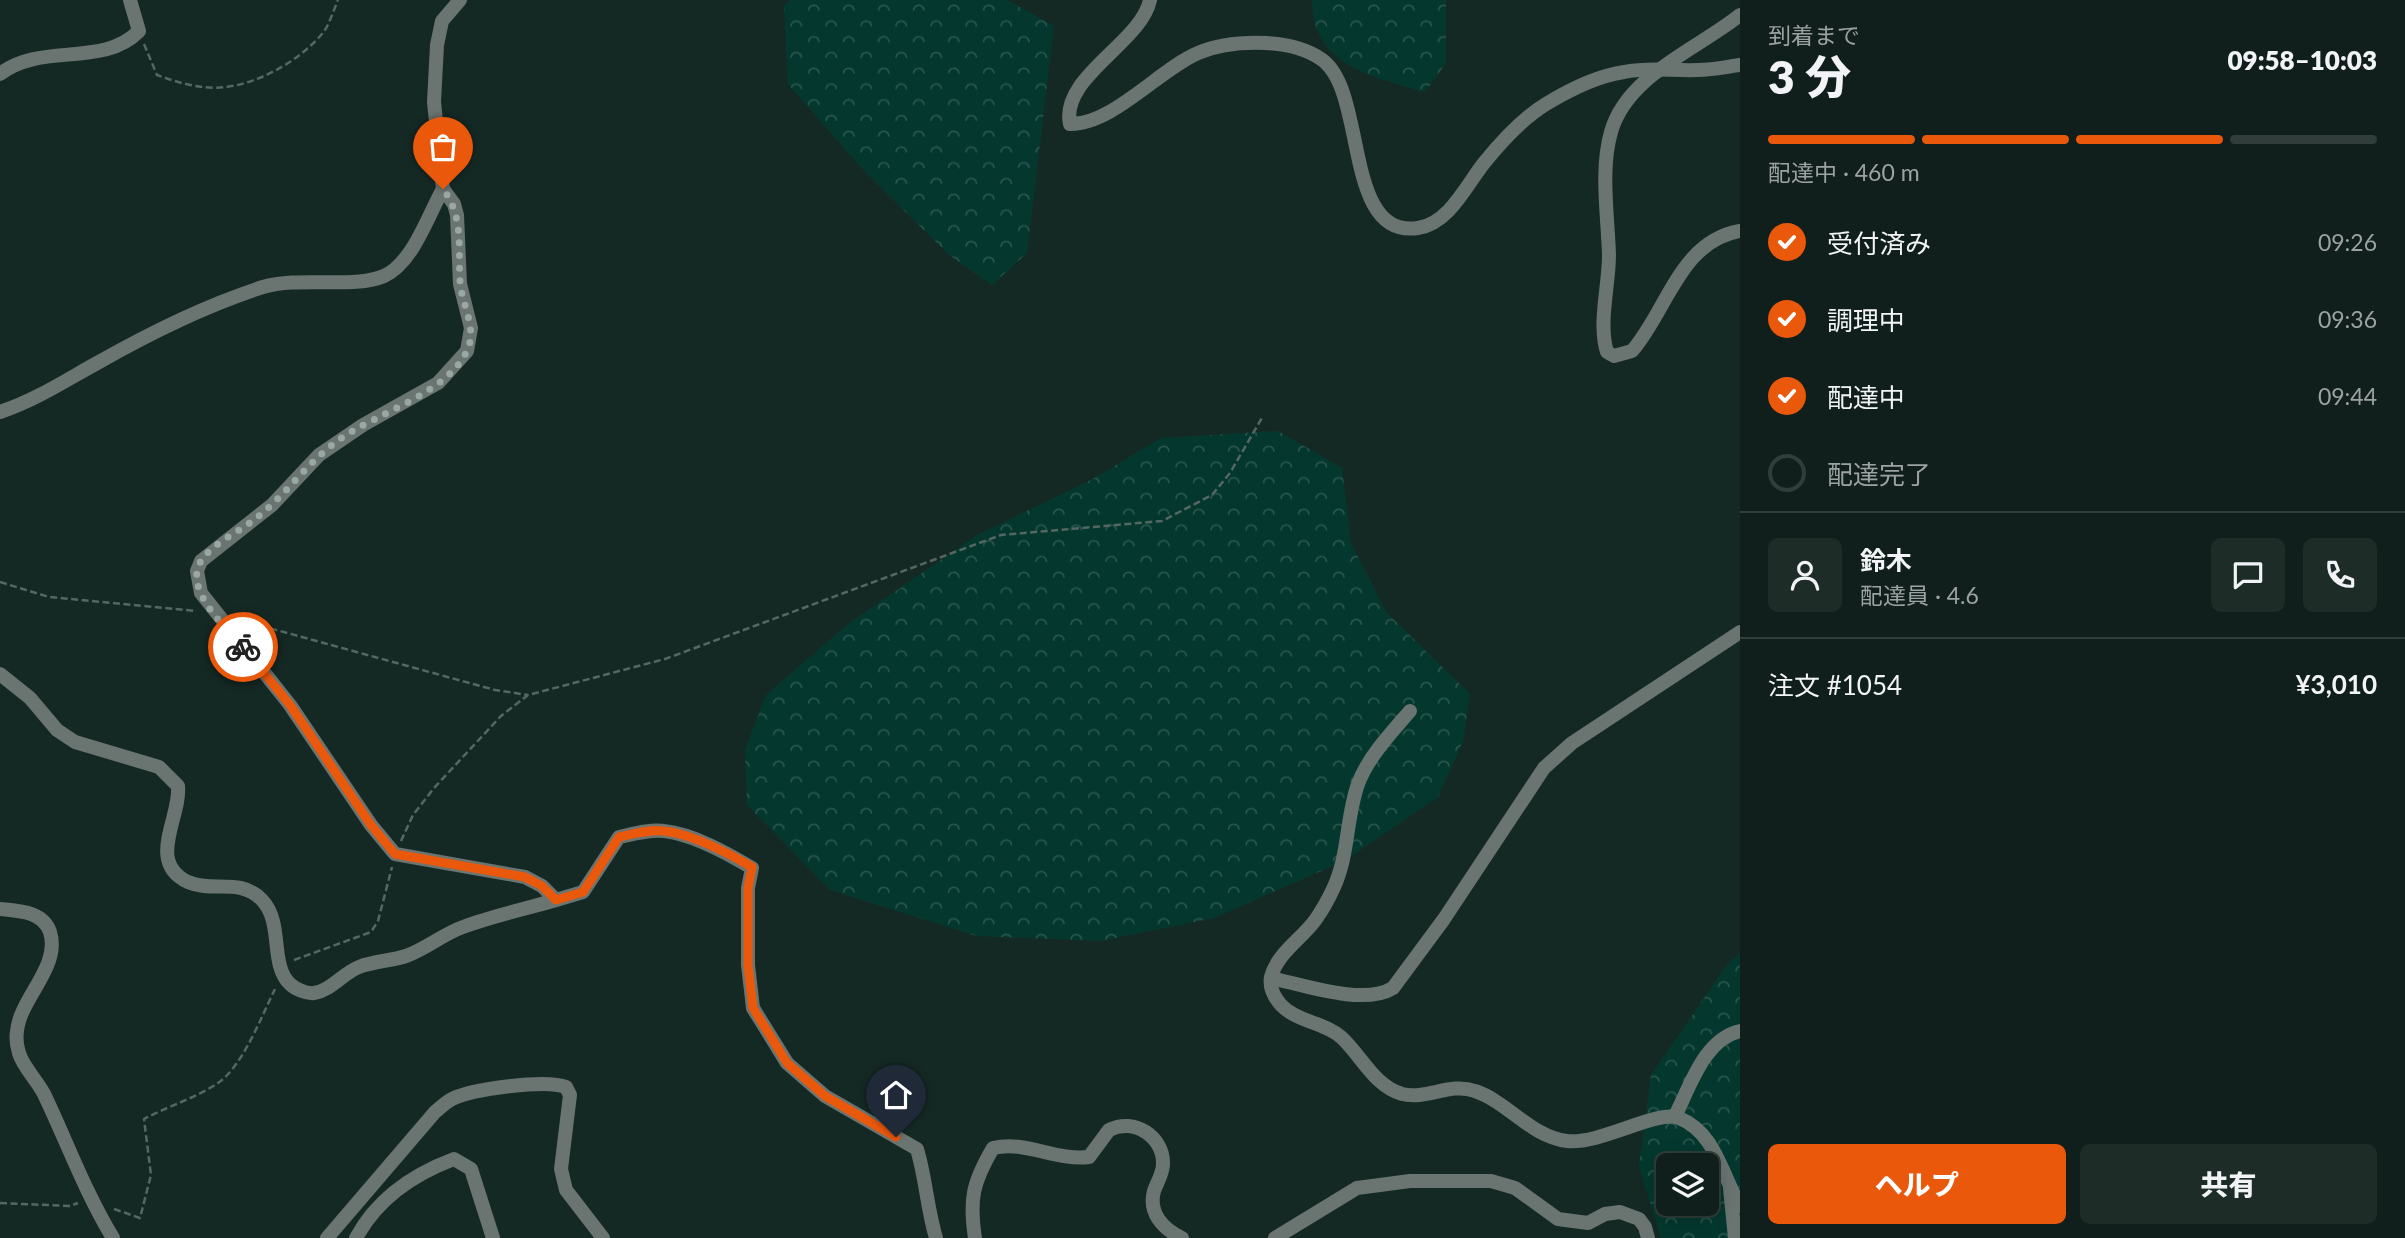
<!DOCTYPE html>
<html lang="ja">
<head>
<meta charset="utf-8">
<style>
	:root { --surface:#101f1b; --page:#1e2c28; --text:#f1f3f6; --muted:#9ca2a3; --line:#303d3a; --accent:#ea580c }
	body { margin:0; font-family:Lato,"Noto Sans JP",sans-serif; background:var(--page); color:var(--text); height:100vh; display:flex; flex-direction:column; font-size:26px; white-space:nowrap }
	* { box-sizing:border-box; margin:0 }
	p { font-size:23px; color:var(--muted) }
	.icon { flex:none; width:38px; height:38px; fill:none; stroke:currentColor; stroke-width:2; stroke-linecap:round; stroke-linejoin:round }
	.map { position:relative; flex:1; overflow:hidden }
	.drawer { display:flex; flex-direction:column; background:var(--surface); width:665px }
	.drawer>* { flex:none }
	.controls { position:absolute; left:1656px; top:1153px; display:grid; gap:14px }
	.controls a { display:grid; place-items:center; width:63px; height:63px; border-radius:10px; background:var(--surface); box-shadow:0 4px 18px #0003,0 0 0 2px var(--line); font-size:35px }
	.pin { position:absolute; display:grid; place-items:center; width:60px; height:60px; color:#fff; margin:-72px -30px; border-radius:50% 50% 50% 0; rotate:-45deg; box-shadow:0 0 7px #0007 }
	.pin .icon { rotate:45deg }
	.courier { position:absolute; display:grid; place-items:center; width:70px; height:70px; margin:-35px; border:5px solid #ea580c; border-radius:50%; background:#fff; color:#222; box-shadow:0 2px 9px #0007 }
	.overview em { font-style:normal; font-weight:800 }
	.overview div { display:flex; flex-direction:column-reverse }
	.overview { display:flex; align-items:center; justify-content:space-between; height:119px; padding:0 28px }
	h1 { font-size:46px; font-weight:800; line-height:52px }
	.bar { display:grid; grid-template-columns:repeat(4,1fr); gap:10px 7px; align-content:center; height:84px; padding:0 28px }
	.bar i { height:9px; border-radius:5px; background:var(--line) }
	.bar .active { background:var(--accent) }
	.bar p { grid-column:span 4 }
	.line { display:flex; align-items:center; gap:18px; padding:0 28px; border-top:2px solid var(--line) }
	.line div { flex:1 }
	.round { display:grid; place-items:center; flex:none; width:74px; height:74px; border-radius:10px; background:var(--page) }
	ol { padding:0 28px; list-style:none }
	li { display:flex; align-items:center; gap:21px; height:77px }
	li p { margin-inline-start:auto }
	li .icon { padding:7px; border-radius:50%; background:var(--accent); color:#fff; stroke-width:4 }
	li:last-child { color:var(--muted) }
	li i { width:38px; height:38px; border:4px solid var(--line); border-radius:50% }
	.button { display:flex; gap:14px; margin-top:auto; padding:14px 28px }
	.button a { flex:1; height:80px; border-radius:10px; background:var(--accent); color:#fff; font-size:28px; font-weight:800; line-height:80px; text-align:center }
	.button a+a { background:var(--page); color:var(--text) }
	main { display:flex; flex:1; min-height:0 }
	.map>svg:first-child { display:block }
	.forest { fill:url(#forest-crowns); fill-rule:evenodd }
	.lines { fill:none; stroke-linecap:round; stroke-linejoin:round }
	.path { stroke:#556762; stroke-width:2.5; stroke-dasharray:7 3.5; stroke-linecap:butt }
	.minor { stroke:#6a7471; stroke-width:14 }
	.tertiary { stroke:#6a7471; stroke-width:14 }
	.done { stroke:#9aa8a4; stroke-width:7; stroke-dasharray:0 12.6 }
	.route { stroke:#ea580c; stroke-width:9 }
</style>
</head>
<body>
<main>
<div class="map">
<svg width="1740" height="1238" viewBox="0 0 1740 1238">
	<defs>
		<pattern id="forest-crowns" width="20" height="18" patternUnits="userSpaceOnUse" patternTransform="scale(1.75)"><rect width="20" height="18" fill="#04382f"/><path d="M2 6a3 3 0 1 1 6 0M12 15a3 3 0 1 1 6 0" fill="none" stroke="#28554d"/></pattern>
	</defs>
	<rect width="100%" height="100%" fill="#152924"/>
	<g class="forest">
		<polygon points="790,0 1007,0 1054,26 1027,253 992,285 949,255 866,173 788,84 784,6"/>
		<path d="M1312 0H1446V63L1425 92C1374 77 1312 66 1312 0Z"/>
		<polygon points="1278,431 1342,468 1351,543 1386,612 1470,694 1463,741 1438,797 1344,861 1214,918 1100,941 977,936 830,890 747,805 745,750 766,695 848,624 977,535 1091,480 1161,438"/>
		<path d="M1740 954V1238H1661L1639 1166 1651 1075 1727 965ZM1668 1166H1706V1204H1668Z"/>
	</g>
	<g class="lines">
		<g class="path">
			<path d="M144 44 157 75C179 83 202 90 226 87 261 83 304 58 325 30 330 22 334 9 338 0"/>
			<polyline points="0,582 49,597 196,611"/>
			<polyline points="240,620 495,690 528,695"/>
			<polyline points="401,841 413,815 434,788 501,716 528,695 665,659 1001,535 1162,521 1212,495 1230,473 1263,416"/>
			<polyline points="294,960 371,932 378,921 392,867"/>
			<polyline points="0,1203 70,1206 78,1203"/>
			<path d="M114 1209 140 1218 151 1175 144 1119C168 1106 196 1098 218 1083 243 1066 262 1015 275 989"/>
		</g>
		<g class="minor">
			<path d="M1150 0C1141 43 1060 77 1070 124 1112 125 1160 69 1198 53 1219 44 1243 42 1266 43 1285 44 1305 48 1321 59 1368 90 1342 239 1418 228 1449 224 1467 184 1484 163 1501 142 1523 118 1546 104 1569 90 1597 76 1624 72 1647 67 1674 71 1698 70 1712 70 1726 67 1740 65"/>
			<path d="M1740 15C1698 49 1627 75 1611 132 1600 170 1608 217 1609 255 1609 286 1598 323 1607 352L1614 356 1632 351C1667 311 1680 241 1740 231"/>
			<path d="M0 74C41 42 103 68 139 31L130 0"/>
			<path d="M0 412C36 400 66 380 99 362 150 333 207 305 263 287 300 276 354 289 384 276 413 263 428 215 443 189"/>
			<path d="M0 674 30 698 57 730 75 742 159 767 178 786C181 818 146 862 188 882 213 893 240 877 262 900 284 923 269 964 290 984 295 989 307 994 314 993 332 990 343 973 359 967 374 961 391 961 406 956 426 949 443 934 463 927 493 916 525 909 556 900L542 886 525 877 395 854 371 825 290 705 201 593 197 571 201 561 272 505 319 455 363 425 438 383 467 351 471 328 460 284 457 215 454 204 443 189 434 102 437 45 442 21 460 0"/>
			<path d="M1410 711C1391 733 1368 757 1358 784 1346 818 1349 854 1334 887 1329 898 1323 909 1316 919 1303 938 1277 953 1271 977 1269 988 1274 997 1281 1005 1297 1022 1324 1022 1341 1037 1361 1055 1374 1086 1402 1094 1427 1100 1450 1082 1475 1091 1508 1102 1531 1137 1567 1141 1600 1145 1658 1109 1679 1118 1715 1132 1722 1175 1740 1206"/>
			<path d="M0 909C18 911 43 911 50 932 61 967 20 998 17 1031 16 1038 17 1047 19 1053 23 1067 37 1080 44 1094 67 1142 85 1192 113 1238"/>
			<path d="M1271 978C1304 985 1364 1006 1393 988L1444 919 1544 768 1572 743 1740 632"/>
			<path d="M1675 1116C1690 1087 1704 1039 1740 1031"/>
			<path d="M327 1238 435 1112C440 1108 446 1102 452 1099 472 1089 546 1079 566 1087L570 1095 561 1169 566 1190 603 1238"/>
			<path d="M356 1238C377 1199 414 1174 454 1159L471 1169 493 1238"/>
		</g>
		<g class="tertiary">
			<path d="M556 900 583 892 619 837C633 834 650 829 664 831 693 834 727 853 752 868L748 888V965L753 1008 787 1063 825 1096 917 1149C926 1179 927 1208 936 1238"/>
			<polyline points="1730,1188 1735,1238"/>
			<path d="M975 1238C969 1199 973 1182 993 1148 1025 1140 1055 1161 1089 1157L1109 1130C1134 1117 1164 1137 1163 1164 1163 1174 1157 1182 1154 1191 1148 1213 1163 1229 1182 1238"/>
			<polyline points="1275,1238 1357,1188 1410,1181 1491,1181 1515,1188 1558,1219 1588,1223 1605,1214 1620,1212 1639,1219 1645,1227 1648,1238"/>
		</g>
	</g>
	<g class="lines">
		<path class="done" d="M243 647C227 628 193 599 197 571 201 549 234 535 251 522 284 498 306 463 340 439 377 413 451 392 468 348 477 327 461 303 460 281 458 249 464 216 443 189"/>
		<path class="route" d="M243 647 290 705 371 825 395 854 525 877 542 886 556 900 583 892 619 837C633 834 650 829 664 831 693 834 728 853 752 867L748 888V965L753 1008 787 1063 825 1096 896 1137"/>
	</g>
</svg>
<div class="controls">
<a><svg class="icon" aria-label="layers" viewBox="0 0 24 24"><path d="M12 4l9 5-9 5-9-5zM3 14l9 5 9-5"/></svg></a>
</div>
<div class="pin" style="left:443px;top:189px;background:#ea580c"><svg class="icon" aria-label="bag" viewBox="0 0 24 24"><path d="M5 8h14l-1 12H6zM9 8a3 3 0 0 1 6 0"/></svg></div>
<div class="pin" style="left:896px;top:1137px;background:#1f2937"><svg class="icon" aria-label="home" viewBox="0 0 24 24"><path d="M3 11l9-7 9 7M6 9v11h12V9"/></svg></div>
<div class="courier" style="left:243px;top:647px"><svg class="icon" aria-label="bike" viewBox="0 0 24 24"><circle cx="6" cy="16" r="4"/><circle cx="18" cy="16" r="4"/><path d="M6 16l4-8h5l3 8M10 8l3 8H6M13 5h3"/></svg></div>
</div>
<section class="drawer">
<div class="overview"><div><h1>3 分</h1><p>到着まで</p></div><em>09:58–10:03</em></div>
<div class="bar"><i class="active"></i><i class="active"></i><i class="active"></i><i></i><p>配達中 · 460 m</p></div>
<ol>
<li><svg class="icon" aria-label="check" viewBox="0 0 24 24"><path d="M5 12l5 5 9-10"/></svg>受付済み<p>09:26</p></li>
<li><svg class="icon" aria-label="check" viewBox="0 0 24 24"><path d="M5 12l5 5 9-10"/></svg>調理中<p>09:36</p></li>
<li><svg class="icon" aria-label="check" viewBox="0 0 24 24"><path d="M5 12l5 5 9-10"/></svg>配達中<p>09:44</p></li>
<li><i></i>配達完了</li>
</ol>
<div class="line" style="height:126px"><a class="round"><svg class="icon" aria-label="person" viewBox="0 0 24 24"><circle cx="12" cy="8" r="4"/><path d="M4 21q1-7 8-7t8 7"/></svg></a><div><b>鈴木</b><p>配達員 · 4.6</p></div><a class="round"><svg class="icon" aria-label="chat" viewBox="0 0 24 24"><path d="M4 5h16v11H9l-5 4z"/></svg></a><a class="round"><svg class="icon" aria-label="phone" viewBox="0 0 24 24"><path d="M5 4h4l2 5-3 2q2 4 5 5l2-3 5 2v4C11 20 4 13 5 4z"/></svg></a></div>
<div class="line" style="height:91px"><div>注文 #1054</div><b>¥3,010</b></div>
<div class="button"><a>ヘルプ</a><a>共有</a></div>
</section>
</main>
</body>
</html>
